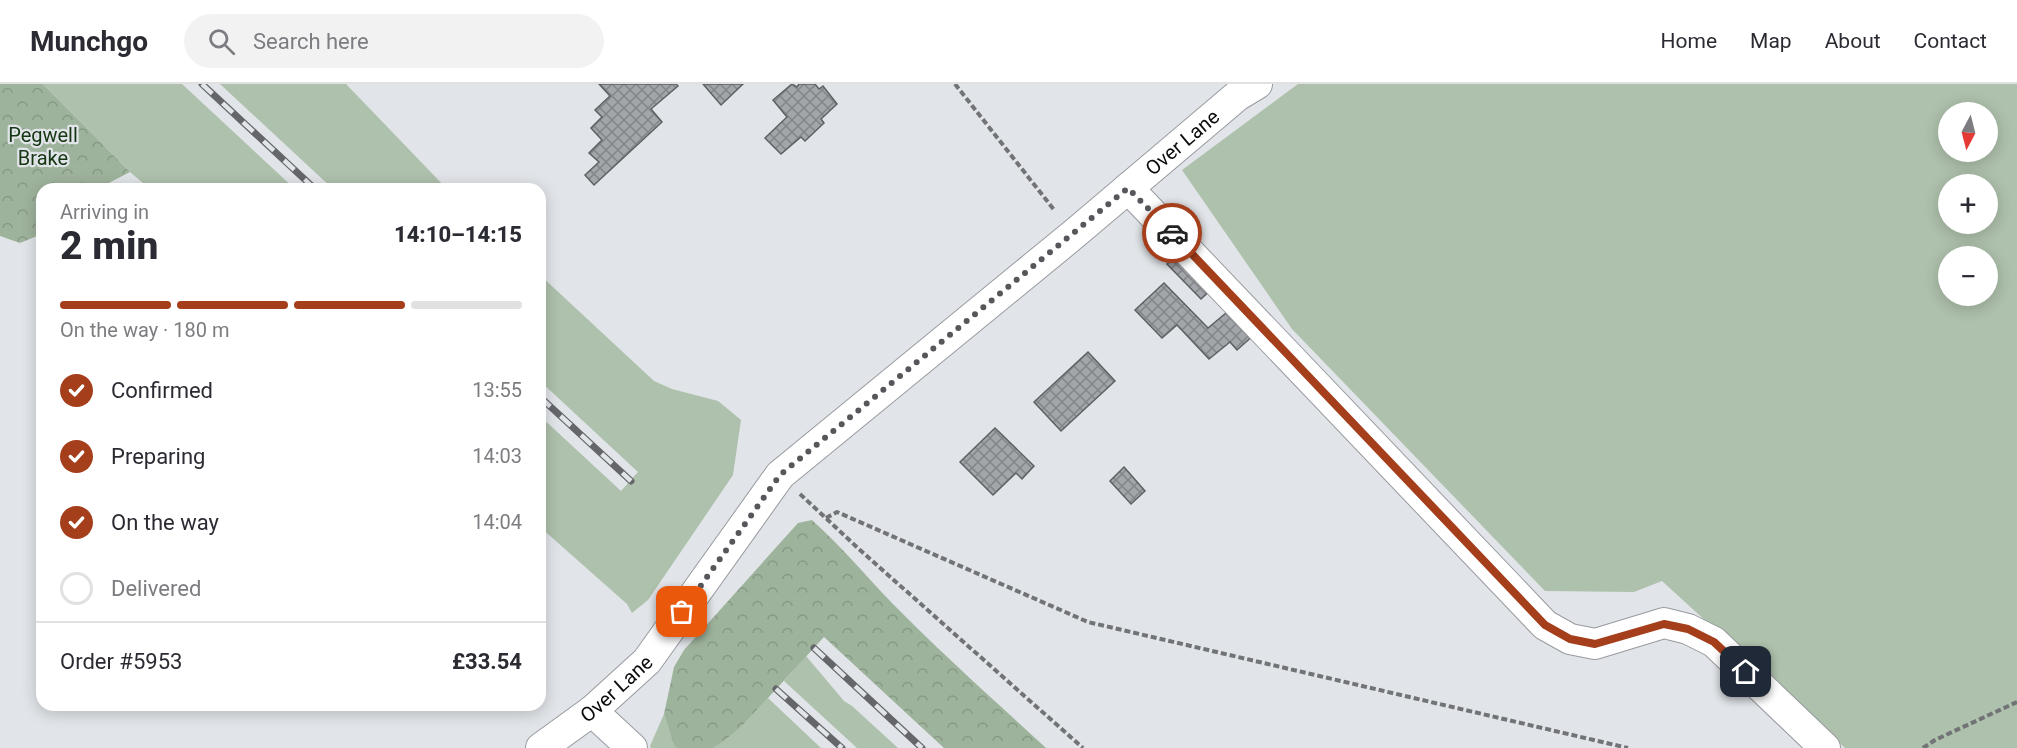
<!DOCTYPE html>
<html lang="en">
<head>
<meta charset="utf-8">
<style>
	:root { --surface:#fff; --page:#f2f2f3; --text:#2b2b33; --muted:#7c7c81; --line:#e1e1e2; --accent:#a53e1b }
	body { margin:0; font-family:Roboto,sans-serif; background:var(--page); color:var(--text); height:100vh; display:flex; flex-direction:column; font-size:22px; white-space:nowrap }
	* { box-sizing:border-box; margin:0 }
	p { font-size:20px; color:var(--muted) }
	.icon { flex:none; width:33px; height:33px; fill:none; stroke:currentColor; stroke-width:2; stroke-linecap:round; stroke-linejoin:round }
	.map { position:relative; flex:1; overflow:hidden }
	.panel { position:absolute; left:36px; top:99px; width:510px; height:528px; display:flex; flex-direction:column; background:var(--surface); border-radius:18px; box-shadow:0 3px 15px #0003 }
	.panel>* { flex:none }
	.needle { width:39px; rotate:187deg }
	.fabs { position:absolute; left:1938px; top:18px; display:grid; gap:12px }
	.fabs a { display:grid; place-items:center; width:60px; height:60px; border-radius:50%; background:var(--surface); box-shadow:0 3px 15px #0003; font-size:30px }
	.pin { position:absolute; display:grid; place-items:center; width:51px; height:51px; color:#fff; margin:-26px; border-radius:12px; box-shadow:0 3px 9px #0006 }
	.courier { position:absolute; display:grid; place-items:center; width:60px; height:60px; margin:-30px; border:4px solid #a53e1b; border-radius:50%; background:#fff; color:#222; box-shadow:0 2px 8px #0007 }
	.headline em { font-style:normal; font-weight:800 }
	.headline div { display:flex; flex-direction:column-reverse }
	.headline { display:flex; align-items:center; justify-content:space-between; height:102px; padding:0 24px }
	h1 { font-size:39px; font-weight:800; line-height:45px }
	.bar { display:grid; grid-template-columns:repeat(4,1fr); gap:9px 6px; align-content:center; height:72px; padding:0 24px }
	.bar i { height:8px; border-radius:4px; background:var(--line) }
	.bar .active { background:var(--accent) }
	.bar p { grid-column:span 4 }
	.line { display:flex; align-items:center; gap:15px; padding:0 24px; border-top:2px solid var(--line) }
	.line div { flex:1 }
	ol { padding:0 24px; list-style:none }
	li { display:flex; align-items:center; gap:18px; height:66px }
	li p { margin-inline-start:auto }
	li .icon { padding:6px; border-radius:50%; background:var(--accent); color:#fff; stroke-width:4 }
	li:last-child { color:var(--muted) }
	li i { width:33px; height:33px; border:3px solid var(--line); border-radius:50% }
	header { display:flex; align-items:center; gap:36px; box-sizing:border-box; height:84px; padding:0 30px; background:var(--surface); border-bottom:2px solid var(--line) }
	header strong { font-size:28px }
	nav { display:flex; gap:33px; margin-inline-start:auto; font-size:21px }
	.search { width:420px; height:54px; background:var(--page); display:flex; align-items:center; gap:15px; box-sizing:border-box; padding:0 21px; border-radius:33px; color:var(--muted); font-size:22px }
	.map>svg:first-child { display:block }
	.green { fill:#aec1ac; fill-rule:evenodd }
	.forest { fill:url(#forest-crowns) }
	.building { fill:url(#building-cross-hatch); stroke:#5e6064; stroke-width:1.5 }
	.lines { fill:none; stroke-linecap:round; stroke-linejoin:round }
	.minor-casing { stroke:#989a9f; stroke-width:32 }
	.path { stroke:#717376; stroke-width:4; stroke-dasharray:6 3; stroke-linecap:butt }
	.minor { stroke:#fff; stroke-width:30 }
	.rail-casing { stroke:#646669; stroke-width:7 }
	.rail { stroke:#e1e4e8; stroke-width:4.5; stroke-dasharray:14; stroke-linecap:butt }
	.done { stroke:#55575a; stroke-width:6; stroke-dasharray:0 10.8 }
	.route { stroke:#a53e1b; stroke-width:8 }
	.labels { text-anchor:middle; stroke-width:4.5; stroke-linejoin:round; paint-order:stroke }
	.park-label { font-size:20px; fill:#153613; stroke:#e1e4e8 }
	.street-label { font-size:20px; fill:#0a0b0d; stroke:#e1e4e8 }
</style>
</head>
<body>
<header>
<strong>Munchgo</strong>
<div class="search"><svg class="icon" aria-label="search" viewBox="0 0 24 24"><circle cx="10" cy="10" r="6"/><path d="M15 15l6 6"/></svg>Search here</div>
<nav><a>Home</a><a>Map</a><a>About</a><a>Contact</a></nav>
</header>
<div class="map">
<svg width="2017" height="664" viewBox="0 0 2017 664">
	<defs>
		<pattern id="forest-crowns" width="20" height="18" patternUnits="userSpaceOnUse" patternTransform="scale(1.5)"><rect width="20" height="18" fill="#9eb39c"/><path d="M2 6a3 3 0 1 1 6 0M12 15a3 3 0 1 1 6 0" fill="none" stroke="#879985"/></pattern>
		<pattern id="building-cross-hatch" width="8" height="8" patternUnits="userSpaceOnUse" patternTransform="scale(1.5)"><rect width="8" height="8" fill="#a2a5a9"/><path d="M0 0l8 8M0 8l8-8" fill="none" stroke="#828588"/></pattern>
	</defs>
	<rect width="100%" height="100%" fill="#e1e4e8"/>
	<g class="green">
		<polygon points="43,0 182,0 295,105 150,105 130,88"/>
		<polygon points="220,0 346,0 447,105 333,105"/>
		<path d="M1298 0H2017V664H1845L1662 497 1634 508 1545 507 1292 245 1182 86ZM1948 28H1988V68H1948ZM1948 100H1988V140H1948ZM1948 172H1988V212H1948Z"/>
		<polygon points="540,191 654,297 672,305 718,317 741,336 733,391 648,516 632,529 627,520 540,443 540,332 621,407 638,388 540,297"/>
		<polygon points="806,572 844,617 852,622 898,664 857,664 784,597"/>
		<polygon points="768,614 821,664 713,664 744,640"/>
		<polygon points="664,630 674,662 677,664 651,664 650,662"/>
	</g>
	<g class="forest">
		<polygon points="0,0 43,0 130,88 97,105 42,105 42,150 20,159 0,152"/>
		<path d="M812 436C841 462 865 491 892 519 941 569 994 616 1046 664H944L824 553 744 640 725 656 713 664H677L674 662 664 630 674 583 684 566 798 439Z"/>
	</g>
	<g class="building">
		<polygon points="599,0 676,0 678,2 651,25 662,38 594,101 585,91 599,78 589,69 602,56 591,44 602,33 595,26 610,12"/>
		<polygon points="703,0 743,0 721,21"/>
		<polygon points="792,0 797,3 799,0 815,0 819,5 823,2 837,20 821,35 824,39 805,57 801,53 781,70 765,54 787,33 773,16"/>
		<polygon points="1180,169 1213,204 1201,215 1167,180"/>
		<polygon points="1164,199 1208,244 1232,224 1256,249 1237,266 1230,258 1209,275 1177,241 1162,254 1135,226"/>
		<polygon points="1088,268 1115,297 1061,347 1034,318"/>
		<polygon points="995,344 1034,382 1022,395 1016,389 993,411 960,378"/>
		<polygon points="1124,383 1145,407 1131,420 1110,397"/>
	</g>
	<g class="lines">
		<g class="minor-casing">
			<g id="minor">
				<polyline points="1128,104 1545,541 1570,555 1595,560 1664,539 1688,545 1714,558 1825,664"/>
				<polyline points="592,627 632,664"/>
				<path id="s1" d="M541 664 592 627 647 577 780 391 1074 150 1237 12 1257 0"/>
			</g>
		</g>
		<g class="path">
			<polyline points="955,0 1055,127"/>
			<polyline points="800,410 860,466 1083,664"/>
			<polyline points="826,434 837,428 1088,538 1628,664"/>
			<polyline points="1923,664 1935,656 2017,618"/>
		</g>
		<use href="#minor" class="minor"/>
		<g class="rail-casing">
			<g id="rail">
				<polyline points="202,0 315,105"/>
				<polyline points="540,313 631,397"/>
				<polyline points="814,564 922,664"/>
				<polyline points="776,605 842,664"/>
			</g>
		</g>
		<use href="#rail" class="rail"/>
	</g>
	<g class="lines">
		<polyline class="done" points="682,528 780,391 1128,104 1172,149"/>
		<polyline class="route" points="1172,149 1545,541 1570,555 1595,560 1664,540 1688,545 1714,558 1746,588"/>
	</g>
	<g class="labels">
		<g class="park-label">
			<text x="43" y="58">Pegwell<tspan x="43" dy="23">Brake</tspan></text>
		</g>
		<g class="street-label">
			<text dy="7" stroke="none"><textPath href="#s1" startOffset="888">Over Lane</textPath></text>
			<text dy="7" stroke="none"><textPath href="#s1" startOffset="96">Over Lane</textPath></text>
		</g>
	</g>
</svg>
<div class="fabs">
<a><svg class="needle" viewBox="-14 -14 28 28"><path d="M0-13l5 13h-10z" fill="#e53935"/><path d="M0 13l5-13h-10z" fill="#7c7c81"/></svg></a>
<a>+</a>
<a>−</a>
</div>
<div class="pin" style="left:682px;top:528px;background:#ea580c"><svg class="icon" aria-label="bag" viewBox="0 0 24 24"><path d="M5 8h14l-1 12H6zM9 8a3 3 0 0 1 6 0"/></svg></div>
<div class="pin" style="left:1746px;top:588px;background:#1f2937"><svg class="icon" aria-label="home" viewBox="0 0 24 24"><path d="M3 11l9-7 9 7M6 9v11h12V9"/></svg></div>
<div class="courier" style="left:1172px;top:149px"><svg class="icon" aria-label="car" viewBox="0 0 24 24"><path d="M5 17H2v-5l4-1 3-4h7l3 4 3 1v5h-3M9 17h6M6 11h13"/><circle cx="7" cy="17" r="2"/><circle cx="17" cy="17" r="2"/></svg></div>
<section class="panel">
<div class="headline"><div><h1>2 min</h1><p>Arriving in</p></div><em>14:10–14:15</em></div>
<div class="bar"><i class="active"></i><i class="active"></i><i class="active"></i><i></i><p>On the way · 180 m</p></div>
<ol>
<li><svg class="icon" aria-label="check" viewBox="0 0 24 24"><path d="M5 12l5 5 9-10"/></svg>Confirmed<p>13:55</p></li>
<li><svg class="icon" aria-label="check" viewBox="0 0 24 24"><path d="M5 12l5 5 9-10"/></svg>Preparing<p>14:03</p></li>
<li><svg class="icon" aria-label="check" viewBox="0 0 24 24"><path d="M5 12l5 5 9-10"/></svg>On the way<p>14:04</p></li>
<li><i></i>Delivered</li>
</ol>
<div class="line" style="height:78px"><div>Order #5953</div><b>£33.54</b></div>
</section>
</div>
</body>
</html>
